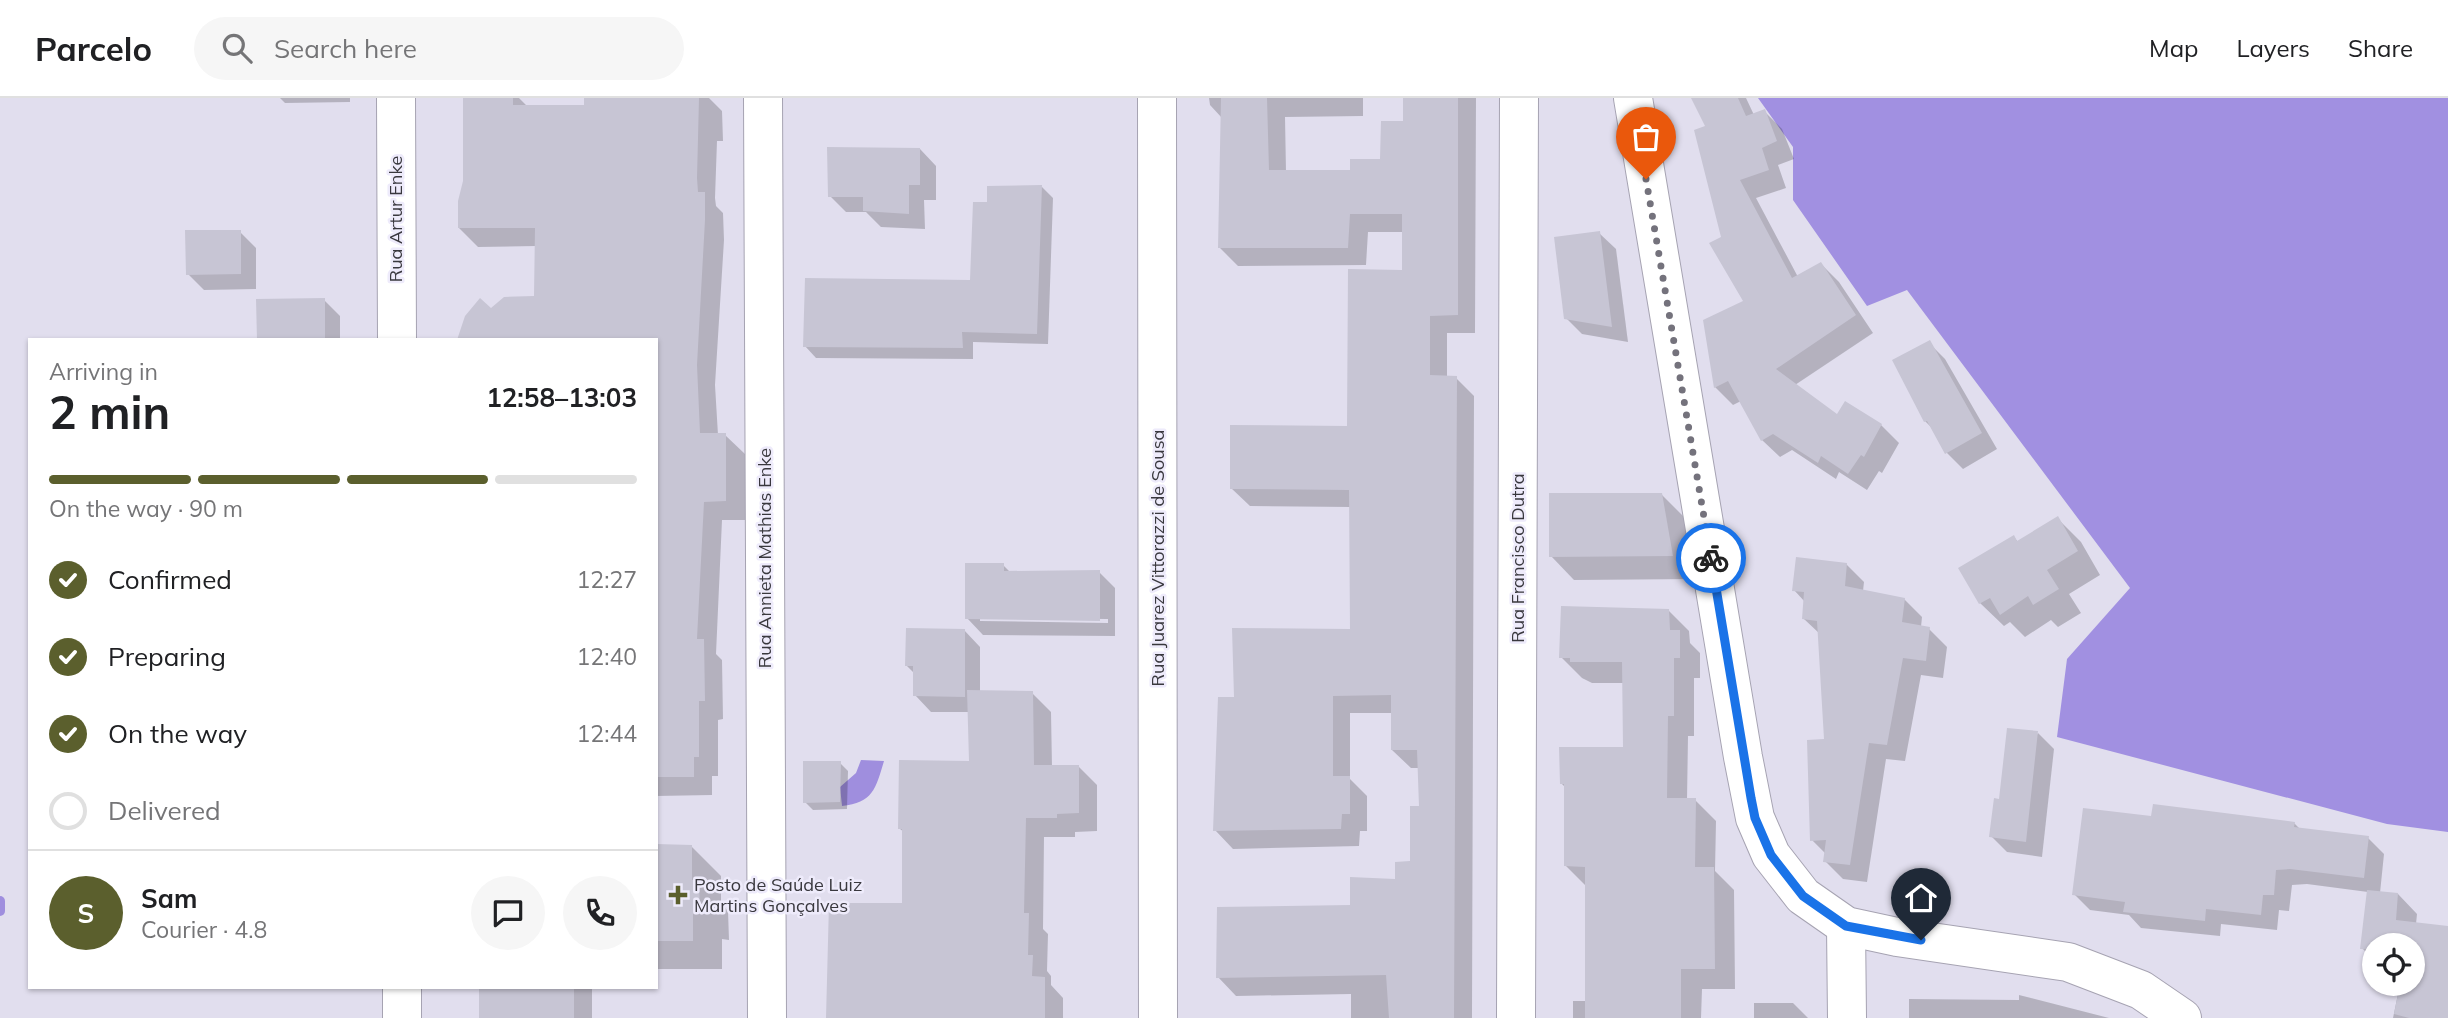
<!DOCTYPE html>
<html lang="en">
<head>
<meta charset="utf-8">
<style>
	:root { --surface:#fff; --page:#f6f6f6; --text:#202124; --muted:#757577; --line:#e0e0e0; --accent:#5b5f2d }
	body { margin:0; font-family:Mulish,sans-serif; background:var(--page); color:var(--text); height:100vh; display:flex; flex-direction:column; font-size:26px; white-space:nowrap }
	* { box-sizing:border-box; margin:0 }
	p { font-size:23px; color:var(--muted) }
	.icon { flex:none; width:38px; height:38px; fill:none; stroke:currentColor; stroke-width:2; stroke-linecap:round; stroke-linejoin:round }
	.map { position:relative; flex:1; overflow:hidden }
	.sheet { position:absolute; left:28px; top:240px; width:630px; height:651px; display:flex; flex-direction:column; background:var(--surface); border-radius:0px; box-shadow:0 2px 5px #0004 }
	.sheet>* { flex:none }
	.controls { position:absolute; left:2362px; top:835px; display:grid; gap:14px }
	.controls a { display:grid; place-items:center; width:63px; height:63px; border-radius:50%; background:var(--surface); box-shadow:0 2px 5px #0004; font-size:35px }
	.pin { position:absolute; display:grid; place-items:center; width:60px; height:60px; color:#fff; margin:-72px -30px; border-radius:50% 50% 50% 0; rotate:-45deg; box-shadow:0 0 7px #0007 }
	.pin .icon { rotate:45deg }
	.courier { position:absolute; display:grid; place-items:center; width:70px; height:70px; margin:-35px; border:5px solid #1a73e8; border-radius:50%; background:#fff; color:#222; box-shadow:0 2px 9px #0007 }
	.headline em { font-style:normal; font-weight:700 }
	.headline div { display:flex; flex-direction:column-reverse }
	.headline { display:flex; align-items:center; justify-content:space-between; height:119px; padding:0 21px }
	h1 { font-size:46px; font-weight:700; line-height:52px }
	.bar { display:grid; grid-template-columns:repeat(4,1fr); gap:10px 7px; align-content:center; height:84px; padding:0 21px }
	.bar i { height:9px; border-radius:5px; background:var(--line) }
	.bar .on { background:var(--accent) }
	.bar p { grid-column:span 4 }
	.line { display:flex; align-items:center; gap:18px; padding:0 21px; border-top:2px solid var(--line) }
	.line div { flex:1 }
	.round { display:grid; place-items:center; flex:none; width:74px; height:74px; border-radius:37px; background:var(--page) }
	ol { padding:0 21px; list-style:none }
	li { display:flex; align-items:center; gap:21px; height:77px }
	li p { margin-inline-start:auto }
	li .icon { padding:7px; border-radius:50%; background:var(--accent); color:#fff; stroke-width:4 }
	li:last-child { color:var(--muted) }
	li i { width:38px; height:38px; border:4px solid var(--line); border-radius:50% }
	header { display:flex; align-items:center; gap:42px; box-sizing:border-box; height:98px; padding:0 35px; background:var(--surface); border-bottom:2px solid var(--line) }
	header strong { font-size:33px }
	nav { display:flex; gap:38px; margin-inline-start:auto; font-size:24px }
	.search { width:490px; height:63px; background:var(--page); display:flex; align-items:center; gap:18px; box-sizing:border-box; padding:0 24px; border-radius:38px; color:var(--muted); font-size:26px }
	.map>svg:first-child { display:block }
	.forest { fill:#a190e1 }
	.water { fill:#9f8ede }
	.shadow { fill:#0003; fill-rule:evenodd }
	.lines { fill:none; stroke-linecap:round; stroke-linejoin:round }
	.stream { stroke:#9f8ede; stroke-width:10 }
	.building { fill:#c7c5d4 }
	.minor-casing { stroke:#a6a3b2; stroke-width:40 }
	.minor { stroke:#fff; stroke-width:38 }
	.done { stroke:#74727c; stroke-width:7; stroke-dasharray:0 12.6 }
	.route { stroke:#1a73e8; stroke-width:9 }
	.poi-dot { fill:#5b5f2d; stroke:#eeebfb; stroke-width:2.5 }
	.labels { text-anchor:middle; stroke-width:5; stroke-linejoin:round; paint-order:stroke }
	.street-label { font-size:18px; fill:#39383e; stroke:#eeebfb }
	.poi-label { font-size:18px; fill:#39383e; stroke:#eeebfb; text-anchor:start }
</style>
</head>
<body>
<header>
<strong>Parcelo</strong>
<div class="search"><svg class="icon" aria-label="search" viewBox="0 0 24 24"><circle cx="10" cy="10" r="6"/><path d="M15 15l6 6"/></svg>Search here</div>
<nav><a>Map</a><a>Layers</a><a>Share</a></nav>
</header>
<div class="map">
<svg width="2448" height="920" viewBox="0 0 2448 920">
	<rect width="100%" height="100%" fill="#e1deee"/>
	<polygon class="forest" points="1758,0 2448,0 2448,734 2387,726 2057,639 2067,561 2130,490 1907,192 1867,208 1793,102 1793,49"/>
	<path class="water" d="M861 662 884 663C876 690 873 705 842 708L840 689 856 675Z"/>
	<g class="shadow">
		<polygon points="280,0 350,0 350,4 285,5"/>
		<polygon points="465,0 519,0 528,9 586,9 585,0 709,0 722,13 723,43 717,43 715,100 716,108 723,115 724,142 715,287 718,337 725,337 745,356 745,422 722,422 716,556 722,562 723,621 718,622 718,678 712,678 712,697 656,698 656,242 491,212 535,200 536,148 478,149 459,130 465,83"/>
		<polygon points="1209,0 1363,0 1363,18 1285,19 1286,74 1352,74 1382,63 1405,25 1405,0 1476,0 1475,235 1447,235 1447,279 1456,280 1474,298 1472,920 1351,920 1351,896 1236,898 1218,879 1397,783 1412,765 1421,710 1419,670 1411,670 1392,652 1393,615 1350,615 1350,681 1367,698 1367,733 1360,733 1359,748 1233,751 1215,732 1236,601 1352,533 1351,409 1250,408 1231,390 1349,330 1403,174 1403,134 1368,134 1366,167 1238,168 1220,150 1222,20 1210,7"/>
		<polygon points="1693,0 1746,0 1754,17 1764,13 1782,31 1794,61 1778,67 1786,90 1756,100 1798,179 1821,166 1839,184 1873,235 1795,287 1838,318 1881,327 1899,345 1882,375 1879,373 1867,392 1839,374 1836,381 1792,352 1780,359 1762,342 1741,303 1733,307 1715,289 1746,204 1723,140 1707,29"/>
		<polygon points="920,51 936,68 936,102 924,102 925,131 881,129 866,114 846,114 830,98"/>
		<polygon points="1042,89 1053,100 1048,246 973,244 973,261 816,260 805,248 972,184 989,106"/>
		<polygon points="240,134 256,150 256,191 204,192 188,176"/>
		<polygon points="1599,135 1616,151 1628,244 1582,236 1566,220"/>
		<polygon points="324,202 340,218 340,242 258,242"/>
		<polygon points="1929,245 1945,261 1997,351 1963,371 1947,355 1935,333 1925,323"/>
		<polygon points="1661,396 1685,420 1696,481 1574,482 1551,458"/>
		<polygon points="2058,421 2081,444 2100,477 2069,496 2081,515 2058,529 2051,522 2025,539 2010,524 2004,528 1980,505 2014,439 2018,444"/>
		<polygon points="1846,466 1864,484 1863,493 1904,501 1922,519 1921,529 1929,531 1947,549 1943,580 1921,577 1905,663 1886,661 1867,784 1843,781 1825,763 1826,756 1812,742 1825,643 1820,536 1804,521 1805,504 1794,492"/>
		<path d="M1003 467 1011 475 1099 474 1115 490V538L983 537 967 520ZM980 520 1108 521V525L980 523Z"/>
		<polygon points="1668,512 1689,533 1690,545 1700,555 1700,580 1694,580 1694,638 1688,638 1687,702 1695,702 1716,723 1715,773 1734,792 1735,891 1702,891 1701,920 1573,920 1573,903 1587,903 1587,789 1566,768 1566,690 1561,685 1625,650 1624,585 1592,585 1582,580 1561,559"/>
		<polygon points="964,532 980,549 980,594 1032,595 1051,614 1052,669 1078,668 1097,687 1097,733 1075,734 1075,739 1044,739 1043,831 1048,836 1047,873 1051,878 1051,887 1063,900 1063,920 828,920 904,806 904,734 900,731 970,665 969,614 931,614 915,597 915,576 906,567"/>
		<polygon points="2038,635 2054,651 2042,759 2007,754 1991,738 2001,703"/>
		<polygon points="840,665 848,673 847,711 813,712 805,704"/>
		<polygon points="2153,720 2294,725 2300,731 2368,740 2384,756 2380,795 2398,796 2417,816 2416,826 2448,829 2448,920 2393,920 2400,886 2413,886 2413,847 2375,847 2375,863 2362,850 2368,794 2307,786 2292,787 2289,813 2279,812 2277,832 2221,826 2220,838 2141,830 2129,817 2090,812 2074,796"/>
		<polygon points="656,748 691,748 721,778 721,805 728,813 729,842 722,841 722,871 656,871"/>
		<rect x="481" y="889" width="111" height="31"/>
		<polygon points="2019,897 2109,920 1909,920 1909,901 2019,902"/>
		<polygon points="1754,905 1793,905 1808,920 1754,920"/>
	</g>
	<g class="lines">
		<polyline class="stream" points="0,803 0,813"/>
	</g>
	<g class="building">
		<polygon points="463,0 513,0 513,7 584,7 584,0 699,0 697,80 698,94 705,94 705,122 697,267 700,335 726,335 726,403 704,404 697,541 704,541 705,603 699,603 699,659 694,659 694,679 656,679 656,242 457,242 465,218 480,200 491,210 504,199 534,198 535,130 458,130 458,103 463,83"/>
		<polygon points="1221,0 1267,0 1269,72 1350,72 1350,61 1380,61 1381,23 1403,23 1403,0 1458,0 1458,217 1430,218 1430,277 1457,278 1454,920 1389,920 1386,877 1216,880 1217,809 1350,807 1350,779 1395,781 1395,764 1410,763 1410,708 1419,708 1417,652 1391,652 1391,597 1333,598 1333,678 1350,678 1350,716 1342,716 1341,731 1213,733 1218,599 1234,599 1232,530 1350,531 1349,392 1230,391 1230,327 1347,328 1348,171 1402,172 1402,116 1350,116 1348,150 1218,150"/>
		<polygon points="1691,0 1738,0 1746,18 1765,11 1777,43 1762,50 1769,72 1740,82 1792,180 1821,164 1856,217 1776,271 1837,316 1845,303 1882,326 1864,359 1861,357 1848,376 1821,358 1818,365 1773,336 1761,343 1728,283 1714,290 1703,222 1743,203 1709,145 1721,139 1694,32 1705,28"/>
		<polygon points="827,49 920,50 920,87 909,87 909,116 863,113 863,99 828,99"/>
		<polygon points="1042,87 1037,236 962,234 963,250 803,249 805,180 970,182 973,104 987,104 987,88"/>
		<polygon points="185,132 241,132 241,176 186,177"/>
		<polygon points="1600,133 1612,229 1564,221 1554,139"/>
		<polygon points="325,200 325,242 257,242 256,201"/>
		<polygon points="1930,242 1982,335 1945,356 1927,323 1924,324 1892,262"/>
		<polygon points="1549,395 1662,395 1673,458 1549,459"/>
		<polygon points="2058,418 2078,453 2047,472 2059,491 2033,507 2028,498 2000,517 1990,500 1979,506 1958,470 2014,437 2017,443"/>
		<polygon points="1796,459 1847,465 1845,488 1905,500 1902,524 1930,529 1926,563 1903,560 1887,647 1869,645 1850,767 1823,764 1826,742 1810,743 1807,642 1824,641 1817,523 1802,521 1804,494 1792,493"/>
		<polygon points="965,465 1004,465 1004,473 1100,472 1100,523 965,521"/>
		<polygon points="1561,508 1669,511 1670,532 1680,532 1680,560 1674,560 1674,618 1668,618 1667,700 1696,700 1695,769 1714,769 1715,871 1681,871 1681,920 1585,920 1585,769 1564,768 1564,686 1560,686 1559,649 1623,649 1622,564 1570,564 1570,560 1559,560"/>
		<polygon points="906,530 965,531 965,599 913,598 913,568 905,568"/>
		<polygon points="967,592 1033,593 1034,667 1079,667 1079,715 1057,716 1057,720 1026,720 1024,815 1029,815 1028,857 1033,857 1032,878 1045,879 1045,920 826,920 829,805 902,805 902,731 898,731 899,662 969,663"/>
		<polygon points="2007,630 2038,633 2026,744 1989,739 1994,700 1999,701"/>
		<polygon points="803,663 841,663 840,704 803,705"/>
		<polygon points="2153,706 2295,724 2294,729 2369,738 2364,780 2290,771 2276,772 2274,797 2263,797 2261,817 2206,811 2205,823 2123,814 2125,804 2072,797 2083,710 2151,718"/>
		<polygon points="656,746 692,747 692,782 699,781 700,813 693,813 693,843 656,843"/>
		<polygon points="2367,792 2398,795 2396,822 2448,828 2448,920 2409,920 2394,916 2400,886 2413,886 2413,847 2375,847 2375,852 2360,851"/>
		<rect x="479" y="889" width="95" height="31"/>
	</g>
	<g class="lines">
		<g class="minor-casing">
			<g id="minor">
				<polyline points="396,0 397,242"/>
				<polyline points="763,0 767,920"/>
				<polyline points="1157,0 1158,920"/>
				<polyline points="1633,0 1743,659 1755,720 1771,757 1803,798 1846,828 1897,839 2068,864 2141,892 2182,920"/>
				<polyline points="1846,828 1847,920"/>
				<polyline points="402,889 402,920"/>
				<polyline points="1516,920 1519,0"/>
			</g>
		</g>
		<use href="#minor" class="minor"/>
	</g>
	<g class="lines">
		<polyline class="done" points="1646,81 1711,460"/>
		<polyline class="route" points="1711,460 1751,700 1755,720 1771,757 1803,798 1846,828 1921,842"/>
	</g>
	<path class="poi-dot" d="M674.5 786.5h7v7h7v7h-7v7h-7v-7h-7v-7h7z"/>
	<g class="labels">
		<g class="street-label">
			<text transform="translate(396 121) rotate(-90)" y="6">Rua Artur Enke</text>
			<text transform="translate(765 460) rotate(-90)" y="6">Rua Annieta Mathias Enke</text>
			<text transform="translate(1158 460) rotate(-90)" y="6">Rua Juarez Vittorazzi de Sousa</text>
			<text transform="translate(1518 460) rotate(-90)" y="6">Rua Francisco Dutra</text>
		</g>
		<g class="poi-label">
			<text x="694" y="793">Posto de Saúde Luiz<tspan x="694" dy="21">Martins Gonçalves</tspan></text>
		</g>
	</g>
</svg>
<div class="controls">
<a><svg class="icon" aria-label="locate" viewBox="0 0 24 24"><circle cx="12" cy="12" r="6"/><path d="M12 2v4M12 18v4M2 12h4M18 12h4"/></svg></a>
</div>
<div class="pin" style="left:1646px;top:81px;background:#ea580c"><svg class="icon" aria-label="bag" viewBox="0 0 24 24"><path d="M5 8h14l-1 12H6zM9 8a3 3 0 0 1 6 0"/></svg></div>
<div class="pin" style="left:1921px;top:842px;background:#1f2937"><svg class="icon" aria-label="home" viewBox="0 0 24 24"><path d="M3 11l9-7 9 7M6 9v11h12V9"/></svg></div>
<div class="courier" style="left:1711px;top:460px"><svg class="icon" aria-label="bike" viewBox="0 0 24 24"><circle cx="6" cy="16" r="4"/><circle cx="18" cy="16" r="4"/><path d="M6 16l4-8h5l3 8M10 8l3 8H6M13 5h3"/></svg></div>
<section class="sheet">
<div class="headline"><div><h1>2 min</h1><p>Arriving in</p></div><em>12:58–13:03</em></div>
<div class="bar"><i class="on"></i><i class="on"></i><i class="on"></i><i></i><p>On the way · 90 m</p></div>
<ol>
<li><svg class="icon" aria-label="check" viewBox="0 0 24 24"><path d="M5 12l5 5 9-10"/></svg>Confirmed<p>12:27</p></li>
<li><svg class="icon" aria-label="check" viewBox="0 0 24 24"><path d="M5 12l5 5 9-10"/></svg>Preparing<p>12:40</p></li>
<li><svg class="icon" aria-label="check" viewBox="0 0 24 24"><path d="M5 12l5 5 9-10"/></svg>On the way<p>12:44</p></li>
<li><i></i>Delivered</li>
</ol>
<div class="line" style="height:126px"><b class="round" style="background:var(--accent);color:#fff">S</b><div><b>Sam</b><p>Courier · 4.8</p></div><a class="round"><svg class="icon" aria-label="chat" viewBox="0 0 24 24"><path d="M4 5h16v11H9l-5 4z"/></svg></a><a class="round"><svg class="icon" aria-label="phone" viewBox="0 0 24 24"><path d="M5 4h4l2 5-3 2q2 4 5 5l2-3 5 2v4C11 20 4 13 5 4z"/></svg></a></div>
</section>
</div>
</body>
</html>
